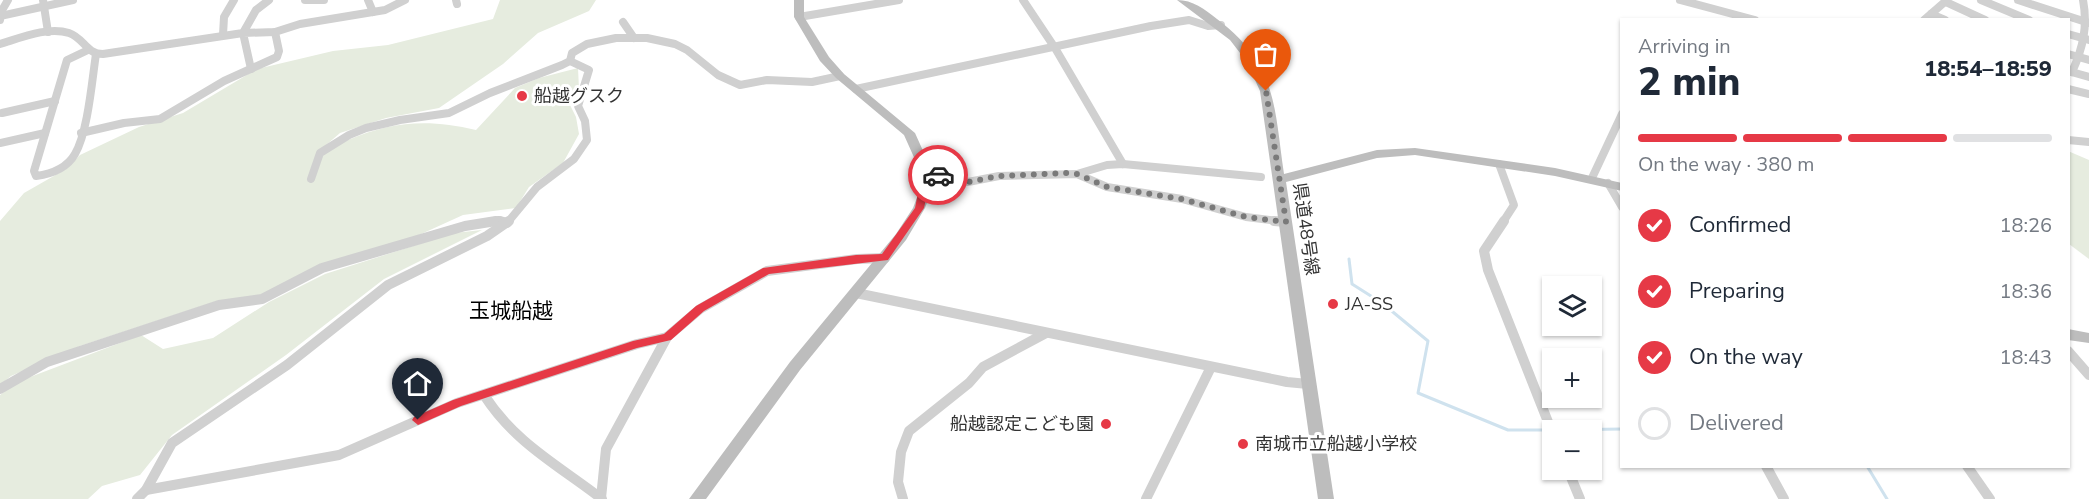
<!DOCTYPE html>
<html lang="en">
<head>
<meta charset="utf-8">
<style>
	:root { --surface:#fff; --page:#f6f6f7; --text:#1f2937; --muted:#747a83; --line:#e0e1e3; --accent:#e63946 }
	body { margin:0; font-family:"Nunito Sans","Noto Sans JP",sans-serif; background:var(--page); color:var(--text); height:100vh; display:flex; flex-direction:column; font-size:22px; white-space:nowrap }
	* { box-sizing:border-box; margin:0 }
	p { font-size:20px; color:var(--muted) }
	.icon { flex:none; width:33px; height:33px; fill:none; stroke:currentColor; stroke-width:2; stroke-linecap:round; stroke-linejoin:round }
	.map { position:relative; flex:1; overflow:hidden }
	.panel { position:absolute; left:1620px; top:18px; width:450px; height:450px; display:flex; flex-direction:column; background:var(--surface); border-radius:0px; box-shadow:0 2px 4px #0004 }
	.panel>* { flex:none }
	.controls { position:absolute; left:1542px; top:276px; display:grid; gap:12px }
	.controls a { display:grid; place-items:center; width:60px; height:60px; border-radius:0px; background:var(--surface); box-shadow:0 2px 4px #0004; font-size:30px }
	.pin { position:absolute; display:grid; place-items:center; width:51px; height:51px; color:#fff; margin:-62px -26px; border-radius:50% 50% 50% 0; rotate:-45deg; box-shadow:0 0 6px #0007 }
	.pin .icon { rotate:45deg }
	.courier { position:absolute; display:grid; place-items:center; width:60px; height:60px; margin:-30px; border:4px solid #e63946; border-radius:50%; background:#fff; color:#222; box-shadow:0 2px 8px #0007 }
	.overview em { font-style:normal; font-weight:800 }
	.overview div { display:flex; flex-direction:column-reverse }
	.overview { display:flex; align-items:center; justify-content:space-between; height:102px; padding:0 18px }
	h1 { font-size:39px; font-weight:800; line-height:45px }
	.bar { display:grid; grid-template-columns:repeat(4,1fr); gap:9px 6px; align-content:center; height:72px; padding:0 18px }
	.bar i { height:8px; border-radius:4px; background:var(--line) }
	.bar .current { background:var(--accent) }
	.bar p { grid-column:span 4 }
	ol { padding:0 18px; list-style:none }
	li { display:flex; align-items:center; gap:18px; height:66px }
	li p { margin-inline-start:auto }
	li .icon { padding:6px; border-radius:50%; background:var(--accent); color:#fff; stroke-width:4 }
	li:last-child { color:var(--muted) }
	li i { width:33px; height:33px; border:3px solid var(--line); border-radius:50% }
	.map>svg:first-child { display:block }
	.green { fill:#e6ecdf }
	.lines { fill:none; stroke-linecap:round; stroke-linejoin:round }
	.stream { stroke:#cfe2ee; stroke-width:3 }
	.street-far1 { stroke:#d0d0d0; stroke-width:8 }
	.street { stroke:#d0d0d0; stroke-width:10 }
	.secondary { fill:#bdbdbd; fill-rule:evenodd }
	.route { fill:#e63946 }
	.done { stroke:#7a7a7a; stroke-width:6; stroke-dasharray:0 10.8 }
	.poi-dot { fill:#e63946; stroke:#fff; stroke-width:2 }
	.labels { text-anchor:middle; stroke-width:6; stroke-linejoin:round; paint-order:stroke }
	.poi-label { font-size:18px; fill:#333; stroke:#fff; text-anchor:start }
	.street-label { font-size:18px; fill:#333; stroke:#fff }
	.quarter-label { font-size:21px; fill:#000; stroke:#fff }
</style>
</head>
<body>
<div class="map">
<svg width="2089" height="499" viewBox="0 0 2089 499">
	<rect width="100%" height="100%" fill="#fff"/>
	<g class="green">
		<path d="M500 0H596L589 11 538 33 503 64 439 108 386 118 340 133 317 153 307 180C313 173 317 160 324 153 330 146 340 143 348 140 393 121 429 119 476 130L515 88 539 78 578 68 579 89 568 101 576 117 579 134 563 163 529 187 516 208 463 215 419 235 263 295 217 301 80 346 11 376 0 385V221L24 193 66 169 80 155 139 127 183 113 257 69 333 51 388 45 493 19Z"/>
		<polygon points="2068,151 2089,160 2089,259 2069,244"/>
		<polygon points="482,230 384,279 286,355 172,435 140,475 102,486 88,499 0,499 0,395 17,382 141,335 163,349 213,338 269,302 325,274 454,233"/>
	</g>
	<g class="lines">
		<g class="stream">
			<polyline points="1349,259 1352,284 1382,303 1428,341 1418,393 1508,430 1548,430"/>
			<polyline points="1554,430 1622,429"/>
			<polyline points="1867,466 1887,499"/>
		</g>
		<g class="street-far1">
			<polyline points="43,0 48,32"/>
			<polyline points="305,0 324,0"/>
			<polyline points="368,0 373,12"/>
			<polyline points="456,0 457,4"/>
			<polyline points="1023,0 1055,48 1123,164"/>
			<polyline points="1680,0 1755,20"/>
			<polyline points="1981,0 2029,20"/>
			<polyline points="2018,0 2089,23"/>
			<polyline points="1946,2 1985,20"/>
			<polyline points="1931,14 1945,20"/>
			<polyline points="0,16 73,0"/>
			<polyline points="799,17 899,0"/>
			<polyline points="0,20 1,12 8,0"/>
			<polyline points="1924,20 1947,0"/>
			<polyline points="623,22 634,38"/>
			<polyline points="2068,34 2089,40"/>
			<polyline points="223,35 224,17 234,0"/>
			<path d="M0 44C20 38 48 26 69 33 84 38 86 54 103 54L243 33 256 10 269 0"/>
			<path d="M88 50 67 60 34 171 36 176C51 174 67 168 75 154 88 132 92 80 96 54"/>
			<polyline points="2068,54 2089,60"/>
			<polyline points="251,69 243,33 275,32 300,24 385,10 405,0"/>
			<polyline points="2068,71 2089,77"/>
			<path d="M2072 72C2083 48 2088 26 2083 0"/>
			<polyline points="856,89 1151,26 1189,20 1208,26 1221,25"/>
			<polyline points="2068,89 2089,94"/>
			<polyline points="2,113 55,101"/>
			<polyline points="81,133 124,123 160,119 224,81 277,57 279,51 275,32"/>
			<polyline points="2068,140 2089,142"/>
			<polyline points="0,143 45,133"/>
			<polyline points="1499,164 1514,205 1503,222"/>
			<polyline points="927,173 968,182 999,176 1077,174 1107,187 1182,199 1246,217 1286,222"/>
			<polyline points="1077,174 1107,165 1123,164 1261,177"/>
			<polyline points="1592,178 1622,114"/>
			<polyline points="311,179 320,153 349,135 366,128 400,120 449,113 490,93 562,65 570,61 572,53 587,44 616,38 647,38 675,44 687,50 718,75 740,85 767,80 812,82 840,76"/>
			<polyline points="1608,183 1622,207"/>
			<polyline points="488,222 499,220 504,222"/>
			<polyline points="508,222 537,187 574,159 587,140 585,121 578,106 589,70 570,61"/>
		</g>
		<g class="street">
			<polyline points="500,221 507,223"/>
			<polyline points="1274,221 1286,222"/>
			<polyline points="1504,221 1484,251 1488,270 1552,432"/>
			<polyline points="856,293 1287,382 1308,384"/>
			<polyline points="2068,351 2089,375"/>
			<polyline points="0,389 47,362 219,305 262,299 322,268 465,226 496,221"/>
			<path d="M484 395C515 443 558 465 602 499"/>
			<polyline points="1766,466 1784,499"/>
			<polyline points="1967,466 1990,499"/>
			<polyline points="1568,470 1580,499"/>
			<polyline points="146,490 339,455 457,403 637,344 667,337"/>
			<polyline points="601,498 606,449 667,337 700,309 767,271 857,259 885,258"/>
			<polyline points="137,499 146,490 172,443 287,365 388,285 487,236 509,221"/>
			<polyline points="903,499 898,482 901,452 909,431 969,383 983,367 1046,333"/>
			<polyline points="1146,499 1211,367"/>
		</g>
		<g class="secondary">
			<polygon points="794,0 804,0 804,17 829,57 844,74 915,133 933,173 930,195 925,208 906,240 800,370 706,499 689,499 790,362 896,234 913,208 918,195 921,173 904,135 836,78 820,61 794,17"/>
			<path d="M1177 0C1193 0 1204 9 1217 19 1277 64 1274 106 1284 174L1377 150 1415 148 1555 168 1622 183V191L1555 176 1415 155 1377 158 1286 182 1334 499H1318L1260 91 1247 62 1230 40Z"/>
			<polygon points="2068,329 2089,333 2089,343 2068,340"/>
		</g>
	</g>
	<polygon class="route" points="927,170 942,175 938,178 931,177 924,208 888,260 769,274 704,311 671,340 637,348 461,406 418,425 412,420 414,417 453,400 633,341 664,334 696,306 763,268 856,255 882,254 915,208 922,173"/>
	<g class="lines">
		<polyline class="done" points="938,175 968,182 999,176 1068,173 1077,174 1107,187 1182,199 1246,217 1286,222 1266,91"/>
	</g>
	<g class="poi-dot">
		<circle cx="522" cy="96" r="6"/>
		<circle cx="1333" cy="304" r="6"/>
		<circle cx="1106" cy="424" r="6"/>
		<circle cx="1243" cy="444" r="6"/>
	</g>
	<g class="labels">
		<g class="poi-label">
			<text x="534" y="102">船越グスク</text>
			<text x="1345" y="310">JA-SS</text>
			<text x="1094" y="430" text-anchor="end">船越認定こども園</text>
			<text x="1255" y="450">南城市立船越小学校</text>
		</g>
		<g class="street-label">
			<text transform="translate(1306 229) rotate(82)" y="6">県道48号線</text>
		</g>
		<g class="quarter-label">
			<text x="511" y="318">玉城船越</text>
		</g>
	</g>
</svg>
<div class="controls">
<a><svg class="icon" aria-label="layers" viewBox="0 0 24 24"><path d="M12 4l9 5-9 5-9-5zM3 14l9 5 9-5"/></svg></a>
<a>+</a>
<a>−</a>
</div>
<div class="pin" style="left:1266px;top:91px;background:#ea580c"><svg class="icon" aria-label="bag" viewBox="0 0 24 24"><path d="M5 8h14l-1 12H6zM9 8a3 3 0 0 1 6 0"/></svg></div>
<div class="pin" style="left:418px;top:420px;background:#1f2937"><svg class="icon" aria-label="home" viewBox="0 0 24 24"><path d="M3 11l9-7 9 7M6 9v11h12V9"/></svg></div>
<div class="courier" style="left:938px;top:175px"><svg class="icon" aria-label="car" viewBox="0 0 24 24"><path d="M5 17H2v-5l4-1 3-4h7l3 4 3 1v5h-3M9 17h6M6 11h13"/><circle cx="7" cy="17" r="2"/><circle cx="17" cy="17" r="2"/></svg></div>
<section class="panel">
<div class="overview"><div><h1>2 min</h1><p>Arriving in</p></div><em>18:54–18:59</em></div>
<div class="bar"><i class="current"></i><i class="current"></i><i class="current"></i><i></i><p>On the way · 380 m</p></div>
<ol>
<li><svg class="icon" aria-label="check" viewBox="0 0 24 24"><path d="M5 12l5 5 9-10"/></svg>Confirmed<p>18:26</p></li>
<li><svg class="icon" aria-label="check" viewBox="0 0 24 24"><path d="M5 12l5 5 9-10"/></svg>Preparing<p>18:36</p></li>
<li><svg class="icon" aria-label="check" viewBox="0 0 24 24"><path d="M5 12l5 5 9-10"/></svg>On the way<p>18:43</p></li>
<li><i></i>Delivered</li>
</ol>
</section>
</div>
</body>
</html>
